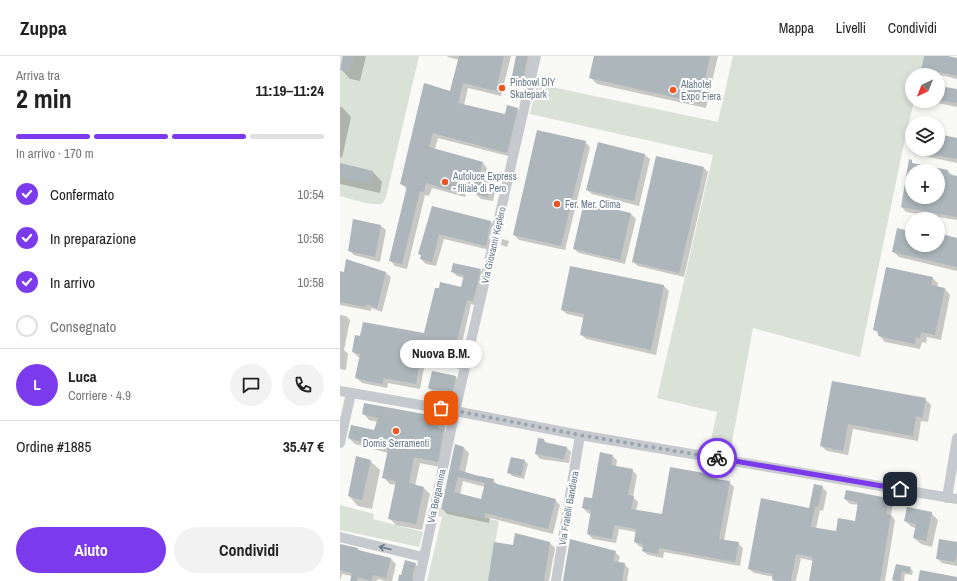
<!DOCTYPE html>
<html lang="it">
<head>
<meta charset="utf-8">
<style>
	:root { --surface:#fff; --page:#f2f2f2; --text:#222; --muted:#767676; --line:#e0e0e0; --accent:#7c3aed }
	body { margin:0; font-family:"Archivo Narrow",sans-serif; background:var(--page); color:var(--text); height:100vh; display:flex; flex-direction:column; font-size:15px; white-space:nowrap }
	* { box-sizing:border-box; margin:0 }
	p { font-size:13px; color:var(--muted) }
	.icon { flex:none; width:22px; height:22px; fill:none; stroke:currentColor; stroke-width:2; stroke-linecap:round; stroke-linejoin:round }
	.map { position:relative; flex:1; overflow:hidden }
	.drawer { display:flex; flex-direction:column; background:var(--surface); width:340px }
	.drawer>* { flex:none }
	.needle { width:26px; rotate:223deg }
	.controls { position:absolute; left:565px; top:12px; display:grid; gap:8px }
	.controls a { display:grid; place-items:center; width:40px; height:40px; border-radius:50%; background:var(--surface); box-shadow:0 2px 6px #0003; font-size:20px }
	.pin { position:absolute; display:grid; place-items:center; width:34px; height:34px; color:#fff; margin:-17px; border-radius:8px; box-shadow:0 2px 6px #0006 }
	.courier { position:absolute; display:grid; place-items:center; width:40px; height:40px; margin:-20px; border:3px solid #7c3aed; border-radius:50%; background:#fff; color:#222; box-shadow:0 1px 5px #0007 }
	.bubble { position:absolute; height:28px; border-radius:14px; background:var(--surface); box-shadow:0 2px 6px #0003; font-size:13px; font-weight:700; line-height:28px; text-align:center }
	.head em { font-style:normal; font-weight:700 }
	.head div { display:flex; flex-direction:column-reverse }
	.head { display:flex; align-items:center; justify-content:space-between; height:68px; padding:0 16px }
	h1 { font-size:26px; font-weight:700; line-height:30px }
	.bar { display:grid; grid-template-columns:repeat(4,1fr); gap:6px 4px; align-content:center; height:48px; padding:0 16px }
	.bar i { height:5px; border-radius:3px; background:var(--line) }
	.bar .selected { background:var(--accent) }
	.bar p { grid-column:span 4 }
	.line { display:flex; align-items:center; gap:10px; padding:0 16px; border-top:1px solid var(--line) }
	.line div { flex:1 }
	.round { display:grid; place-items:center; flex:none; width:42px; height:42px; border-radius:21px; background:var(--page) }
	ol { padding:0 16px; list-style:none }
	li { display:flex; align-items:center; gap:12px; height:44px }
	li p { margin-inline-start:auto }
	li .icon { padding:4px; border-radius:50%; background:var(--accent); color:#fff; stroke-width:4 }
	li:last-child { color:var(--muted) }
	li i { width:22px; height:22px; border:2px solid var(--line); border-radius:50% }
	.button { display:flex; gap:8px; margin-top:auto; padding:8px 16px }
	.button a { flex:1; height:46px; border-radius:24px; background:var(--accent); color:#fff; font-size:16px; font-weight:700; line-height:46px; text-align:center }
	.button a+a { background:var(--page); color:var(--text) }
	header { display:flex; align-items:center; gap:24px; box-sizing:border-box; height:56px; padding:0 20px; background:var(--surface); border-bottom:1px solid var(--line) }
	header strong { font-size:19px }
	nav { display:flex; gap:22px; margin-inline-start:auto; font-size:14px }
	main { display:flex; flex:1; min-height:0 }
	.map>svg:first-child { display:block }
	.green { fill:#dae1d7 }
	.shadow { fill:#0003; fill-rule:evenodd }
	.building { fill:#acb6bb; fill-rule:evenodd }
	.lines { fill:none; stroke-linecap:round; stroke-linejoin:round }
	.minor { stroke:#c6cace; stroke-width:10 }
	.oneway { stroke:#667989 }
	.done { stroke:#99a6af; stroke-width:4; stroke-dasharray:0 7.2 }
	.route { stroke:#7c3aed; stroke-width:5 }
	.poi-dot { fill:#ee5320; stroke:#fff; stroke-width:1.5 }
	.labels { text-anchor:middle; stroke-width:4; stroke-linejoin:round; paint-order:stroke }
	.poi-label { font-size:10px; fill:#667989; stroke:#fff; text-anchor:start }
	.street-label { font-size:10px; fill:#667989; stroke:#fff }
</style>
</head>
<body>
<header>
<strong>Zuppa</strong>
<nav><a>Mappa</a><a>Livelli</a><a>Condividi</a></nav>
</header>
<main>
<section class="drawer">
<div class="head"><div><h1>2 min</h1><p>Arriva tra</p></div><em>11:19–11:24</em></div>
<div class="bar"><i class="selected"></i><i class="selected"></i><i class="selected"></i><i></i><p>In arrivo · 170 m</p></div>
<ol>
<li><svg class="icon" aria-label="check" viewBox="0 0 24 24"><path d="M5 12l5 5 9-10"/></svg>Confermato<p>10:54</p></li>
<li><svg class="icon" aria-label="check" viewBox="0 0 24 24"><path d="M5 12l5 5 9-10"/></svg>In preparazione<p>10:56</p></li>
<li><svg class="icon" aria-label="check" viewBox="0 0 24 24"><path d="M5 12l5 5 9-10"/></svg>In arrivo<p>10:58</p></li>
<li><i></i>Consegnato</li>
</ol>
<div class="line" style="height:72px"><b class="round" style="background:var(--accent);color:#fff">L</b><div><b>Luca</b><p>Corriere · 4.9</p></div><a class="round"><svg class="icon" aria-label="chat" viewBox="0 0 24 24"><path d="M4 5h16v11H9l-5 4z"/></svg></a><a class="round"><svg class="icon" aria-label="phone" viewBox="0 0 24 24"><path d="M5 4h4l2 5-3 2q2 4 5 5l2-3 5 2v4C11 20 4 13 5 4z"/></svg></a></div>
<div class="line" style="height:52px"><div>Ordine #1885</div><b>35.47 €</b></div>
<div class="button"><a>Aiuto</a><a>Condividi</a></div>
</section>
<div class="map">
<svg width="617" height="525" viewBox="0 0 617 525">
	<rect width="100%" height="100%" fill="#f9f9f6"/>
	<g class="green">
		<path d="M0 0H79L46 141C45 144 43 147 40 148 34 150 7 142 0 140Z"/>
		<polygon points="393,0 584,0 580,19 572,19 572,45 574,45 563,92 520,301 413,272 390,397 369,393 377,356 317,342 373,99 190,58 197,28 378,66"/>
		<polygon points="0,449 34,458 33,463 83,476 79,491 0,474"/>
		<polygon points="99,452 159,465 148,525 87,525 102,461 97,460"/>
	</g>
	<g class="shadow">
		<polygon points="4,0 26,0 20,25 10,23 1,13"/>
		<polygon points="107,0 171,0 161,40 128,32 124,49 165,60 177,52 182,58 172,101 98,82 95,93 142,106 147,112 144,123 151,125 156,131 153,145 141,143 136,138 137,131 128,128 125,141 92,132 89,140 85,139 67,213 55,210 50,204 67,133 61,128 110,36 119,4 108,1"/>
		<polygon points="177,0 193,0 187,26 177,24 173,20"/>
		<polygon points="255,0 378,0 366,52 257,28 250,21"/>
		<polygon points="586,0 603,0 617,3 617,23 596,18 595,19 582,19"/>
		<polygon points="598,31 617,34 617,51 588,45 598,45"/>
		<polygon points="0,51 2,51 11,61 2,102 0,101"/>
		<polygon points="598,79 617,83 617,107 575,98 570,94 572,83 572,93 598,93"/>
		<polygon points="245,86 250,91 225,194 179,184 174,179"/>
		<polygon points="305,99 310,103 299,150 252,138 247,134"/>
		<polygon points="0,108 33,116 42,126 40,137 0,128"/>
		<path d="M569 108 608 115 613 120 617 121V164L566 156 562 151ZM572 115H598V141H572Z"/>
		<polygon points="363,111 368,116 344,221 298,210 293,206"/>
		<polygon points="93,152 151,166 156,170 150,194 104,183 96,210 86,208 81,203 82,200 80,198"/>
		<polygon points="291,158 296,163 285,208 239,197 234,193"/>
		<polygon points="41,170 46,174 40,206 14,199 9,194"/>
		<polygon points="572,177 572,189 598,189 598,178 617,183 617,215 559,201 553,195"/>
		<polygon points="162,183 169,185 167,191 161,189"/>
		<polygon points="7,204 46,217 51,221 42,256 31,252 31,255 0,249 0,216 4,217"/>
		<polygon points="231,211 324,230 329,235 316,299 246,283 241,278 245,262 227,258 222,254"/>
		<polygon points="140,214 145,219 138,250 131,248 122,287 128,292 123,314 101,308 96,303 97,298 87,296 80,333 48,327 47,332 22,327 17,322 20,301 18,301 13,296 21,281 85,278 122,232 124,222 117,220 112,215"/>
		<polygon points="592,222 598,227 597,232 605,233 610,239 601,284 587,281 586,287 582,286 580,293 545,286 534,273"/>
		<polygon points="0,259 6,260 10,264 4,294 8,298 6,314 0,313 0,314"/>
		<polygon points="115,321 120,325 115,348 107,346 102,341 102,338 94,337 89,332"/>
		<polygon points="493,326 585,343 591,349 588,366 581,365 578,385 513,373 508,399 487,395 481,390"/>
		<polygon points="25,348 100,362 106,368 105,375 110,381 104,412 80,407 75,430 83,431 90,438 82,474 56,469 49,462 56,429 50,428 43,421 48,397 15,388 9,382 35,375 37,366 29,364 23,357"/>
		<polygon points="204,384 208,388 226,391 231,396 229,407 200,403 196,398"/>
		<path d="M115 389 124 392 129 397 125 417 153 424 159 430 215 444 220 449 213 478 150 462 149 467 107 458 102 452ZM123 425 145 431 142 445 120 439Z"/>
		<polygon points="272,400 277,404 276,411 292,414 297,419 293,441 298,446 296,455 322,459 375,420 379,424 389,426 394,431 384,485 398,487 403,492 400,510 324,496 323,502 308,499 303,495 304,491 300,491 295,486 296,476 279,473 276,487 253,483 248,478 251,458 248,457 243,452 253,443"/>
		<polygon points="30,405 40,414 32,453 18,450 9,440"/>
		<polygon points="185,405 188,408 184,423 172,420 169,417"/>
		<polygon points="482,431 487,436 483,455 480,454 476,473 497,477 516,466 519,449 510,448 505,443 507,435 548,443 553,447 551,459 555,464 545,525 470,525 473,505 461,502 456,525 434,525 434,521 414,517 409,513 469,453"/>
		<polygon points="591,457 598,464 592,491 581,488 574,482 576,472 572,471 565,465"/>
		<polygon points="176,479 210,487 215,492 209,525 149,525 174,490"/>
		<polygon points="617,487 617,510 602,507 597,502"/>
		<polygon points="0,489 18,493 20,495 51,503 56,508 52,525 45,525 38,523 37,525 11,525 12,520 2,518 0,525"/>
		<polygon points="275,496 280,501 278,507 284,508 289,513 287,525 224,525"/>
		<polygon points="75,508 80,513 77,525 59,525"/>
		<polygon points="556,509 570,512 573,515 572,519 565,518 564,525 554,525 553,524"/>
	</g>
	<g class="building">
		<polygon points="3,0 14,0 10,16 0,14"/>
		<polygon points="119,0 164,0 156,35 123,27 118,47 165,58 167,49 178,52 167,97 93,77 89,91 143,106 139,120 152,125 148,141 135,138 137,127 123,124 120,137 86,127 84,136 80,135 62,208 49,205 67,130 60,128 84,27 110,35"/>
		<polygon points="176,0 188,0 183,23 172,20"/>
		<polygon points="254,0 370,0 360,47 249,22"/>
		<polygon points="584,0 608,0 617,2 617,20 591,14 590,19 580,19"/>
		<polygon points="598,30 617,33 617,47 598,44"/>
		<polygon points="197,74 246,85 221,190 173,179"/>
		<polygon points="598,78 617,82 617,103 578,96 579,93 598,93"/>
		<polygon points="258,86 305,98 294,145 246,134"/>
		<polygon points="316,100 364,111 339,217 292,206"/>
		<path d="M569 103 572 104V107L608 114V118L617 120V161L561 151ZM572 115H598V141H572Z"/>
		<polygon points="0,107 33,115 30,128 0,121"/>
		<polygon points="244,146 291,157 280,204 233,193"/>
		<polygon points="92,150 151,165 146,190 99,178 92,206 80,203 81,199 78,198"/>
		<polygon points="13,163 41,169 35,201 8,195"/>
		<polygon points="557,172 572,176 572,189 598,189 598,177 617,182 617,211 552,196"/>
		<polygon points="6,203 46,216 37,252 27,248 26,251 0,246 0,215 4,216"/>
		<polygon points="113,207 141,213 133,245 127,244 117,284 124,286 118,309 95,304 97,295 82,292 76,328 44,322 42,328 15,322 20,298 12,296 15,279 20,280 23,266 84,277 95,232 99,232 100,226 121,231 124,219 111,216"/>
		<polygon points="230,210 324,229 311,294 240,279 244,258 221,254"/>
		<polygon points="546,211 593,221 591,229 605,232 595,279 581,276 580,282 576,281 575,288 538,280 539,275 533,274"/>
		<polygon points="92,315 116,320 111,344 101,341 102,335 88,332"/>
		<polygon points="492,325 586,342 582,362 576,360 573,380 508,368 503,395 480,390"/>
		<polygon points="24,347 100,361 98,372 104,373 98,406 74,401 69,427 84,431 76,468 48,463 56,425 42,422 48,393 8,382 11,369 34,374 38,362 22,358"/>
		<polygon points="198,382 204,383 204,386 227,391 224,403 195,398"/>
		<path d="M115 388 124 391 119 414 135 419 154 423 153 427 216 443 208 473 145 457 144 462 101 453ZM118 421 145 427 141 443 114 436Z"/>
		<polygon points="260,396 273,399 271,409 293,413 288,439 294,440 291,453 322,458 330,411 375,419 375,423 390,425 379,483 399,486 395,506 319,492 318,498 302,495 303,488 294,486 296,473 274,469 272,483 247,478 251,454 242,452 244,441 252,442"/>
		<polygon points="16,400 31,404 22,444 8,440"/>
		<polygon points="171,401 185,404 181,420 167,417"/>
		<polygon points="474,428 483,430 478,451 475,450 471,471 496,475 498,462 515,465 518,446 504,443 506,434 548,442 546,458 551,459 540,525 469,525 473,501 456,498 451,525 437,525 432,524 433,518 408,513 421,442 469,452"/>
		<polygon points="567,451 592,456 586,485 573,482 576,468 564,465"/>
		<polygon points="175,477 210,486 204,525 148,525 154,486 173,489"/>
		<polygon points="230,483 276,495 273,505 285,507 282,525 223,525"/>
		<polygon points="599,483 617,486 617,497 615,506 596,503"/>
		<polygon points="0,488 18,492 18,494 51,502 46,522 33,519 31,525 18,521 17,525 10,525 12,517 0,514"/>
		<polygon points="65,504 76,507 72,522 73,522 73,525 58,525 59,519 61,519"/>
		<polygon points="556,508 571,511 569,517 562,515 560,525 552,524"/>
		<polygon points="580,514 617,521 617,525 578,525"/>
	</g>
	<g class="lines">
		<g class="minor">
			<polyline points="0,335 115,355 240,379 617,443"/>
			<polyline points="0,387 11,337"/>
			<polyline points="607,442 617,382"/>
			<polyline points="0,481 83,501"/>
			<polyline points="79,525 115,355 196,0"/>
			<polyline points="216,525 240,379"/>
		</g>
	</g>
	<defs><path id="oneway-shaft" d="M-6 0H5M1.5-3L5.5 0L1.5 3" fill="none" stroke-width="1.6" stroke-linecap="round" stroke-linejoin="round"/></defs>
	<use class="oneway" href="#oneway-shaft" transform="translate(45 492) rotate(-166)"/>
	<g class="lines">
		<polyline class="done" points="101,352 240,379 377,402"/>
		<polyline class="route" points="377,402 560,433"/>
	</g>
	<g class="poi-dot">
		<circle cx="162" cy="32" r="4"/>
		<circle cx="333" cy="34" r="4"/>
		<circle cx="105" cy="126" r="4"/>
		<circle cx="217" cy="148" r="4"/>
		<circle cx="56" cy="375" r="4"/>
	</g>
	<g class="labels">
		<g class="poi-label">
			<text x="170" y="30">Pinbowl DIY<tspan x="170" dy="12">Skatepark</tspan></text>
			<text x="341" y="32">Atahotel<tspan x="341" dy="12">Expo Fiera</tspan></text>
			<text x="113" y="124">Autoluce Express<tspan x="113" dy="12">- filiale di Pero</tspan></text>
			<text x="225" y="152">Fer. Mer. Clima</text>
			<text x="56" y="391" text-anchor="middle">Domis Serramenti</text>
		</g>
		<g class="street-label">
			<text transform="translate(153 189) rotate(-77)" y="4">Via Giovanni Keplero</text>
			<text transform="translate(96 440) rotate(-78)" y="4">Via Bergamina</text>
			<text transform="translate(228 452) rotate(-80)" y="4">Via Fratelli Bandiera</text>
		</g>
	</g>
</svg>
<div class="controls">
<a><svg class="needle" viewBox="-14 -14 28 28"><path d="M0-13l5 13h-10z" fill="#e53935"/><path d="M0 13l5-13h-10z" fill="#767676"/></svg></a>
<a><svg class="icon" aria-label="layers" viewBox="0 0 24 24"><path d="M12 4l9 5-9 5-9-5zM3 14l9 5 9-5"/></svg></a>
<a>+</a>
<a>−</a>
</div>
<div class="pin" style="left:101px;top:352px;background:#ea580c"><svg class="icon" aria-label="bag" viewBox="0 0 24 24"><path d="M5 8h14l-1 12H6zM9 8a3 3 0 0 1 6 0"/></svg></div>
<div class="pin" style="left:560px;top:433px;background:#1f2937"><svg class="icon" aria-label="home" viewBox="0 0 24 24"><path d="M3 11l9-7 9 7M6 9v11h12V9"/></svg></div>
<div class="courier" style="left:377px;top:402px"><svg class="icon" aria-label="bike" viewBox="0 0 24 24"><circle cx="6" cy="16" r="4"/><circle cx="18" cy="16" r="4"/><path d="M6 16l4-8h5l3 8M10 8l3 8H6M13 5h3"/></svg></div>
<div class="bubble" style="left:60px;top:284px;width:82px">Nuova B.M.</div>
</div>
</main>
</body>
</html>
